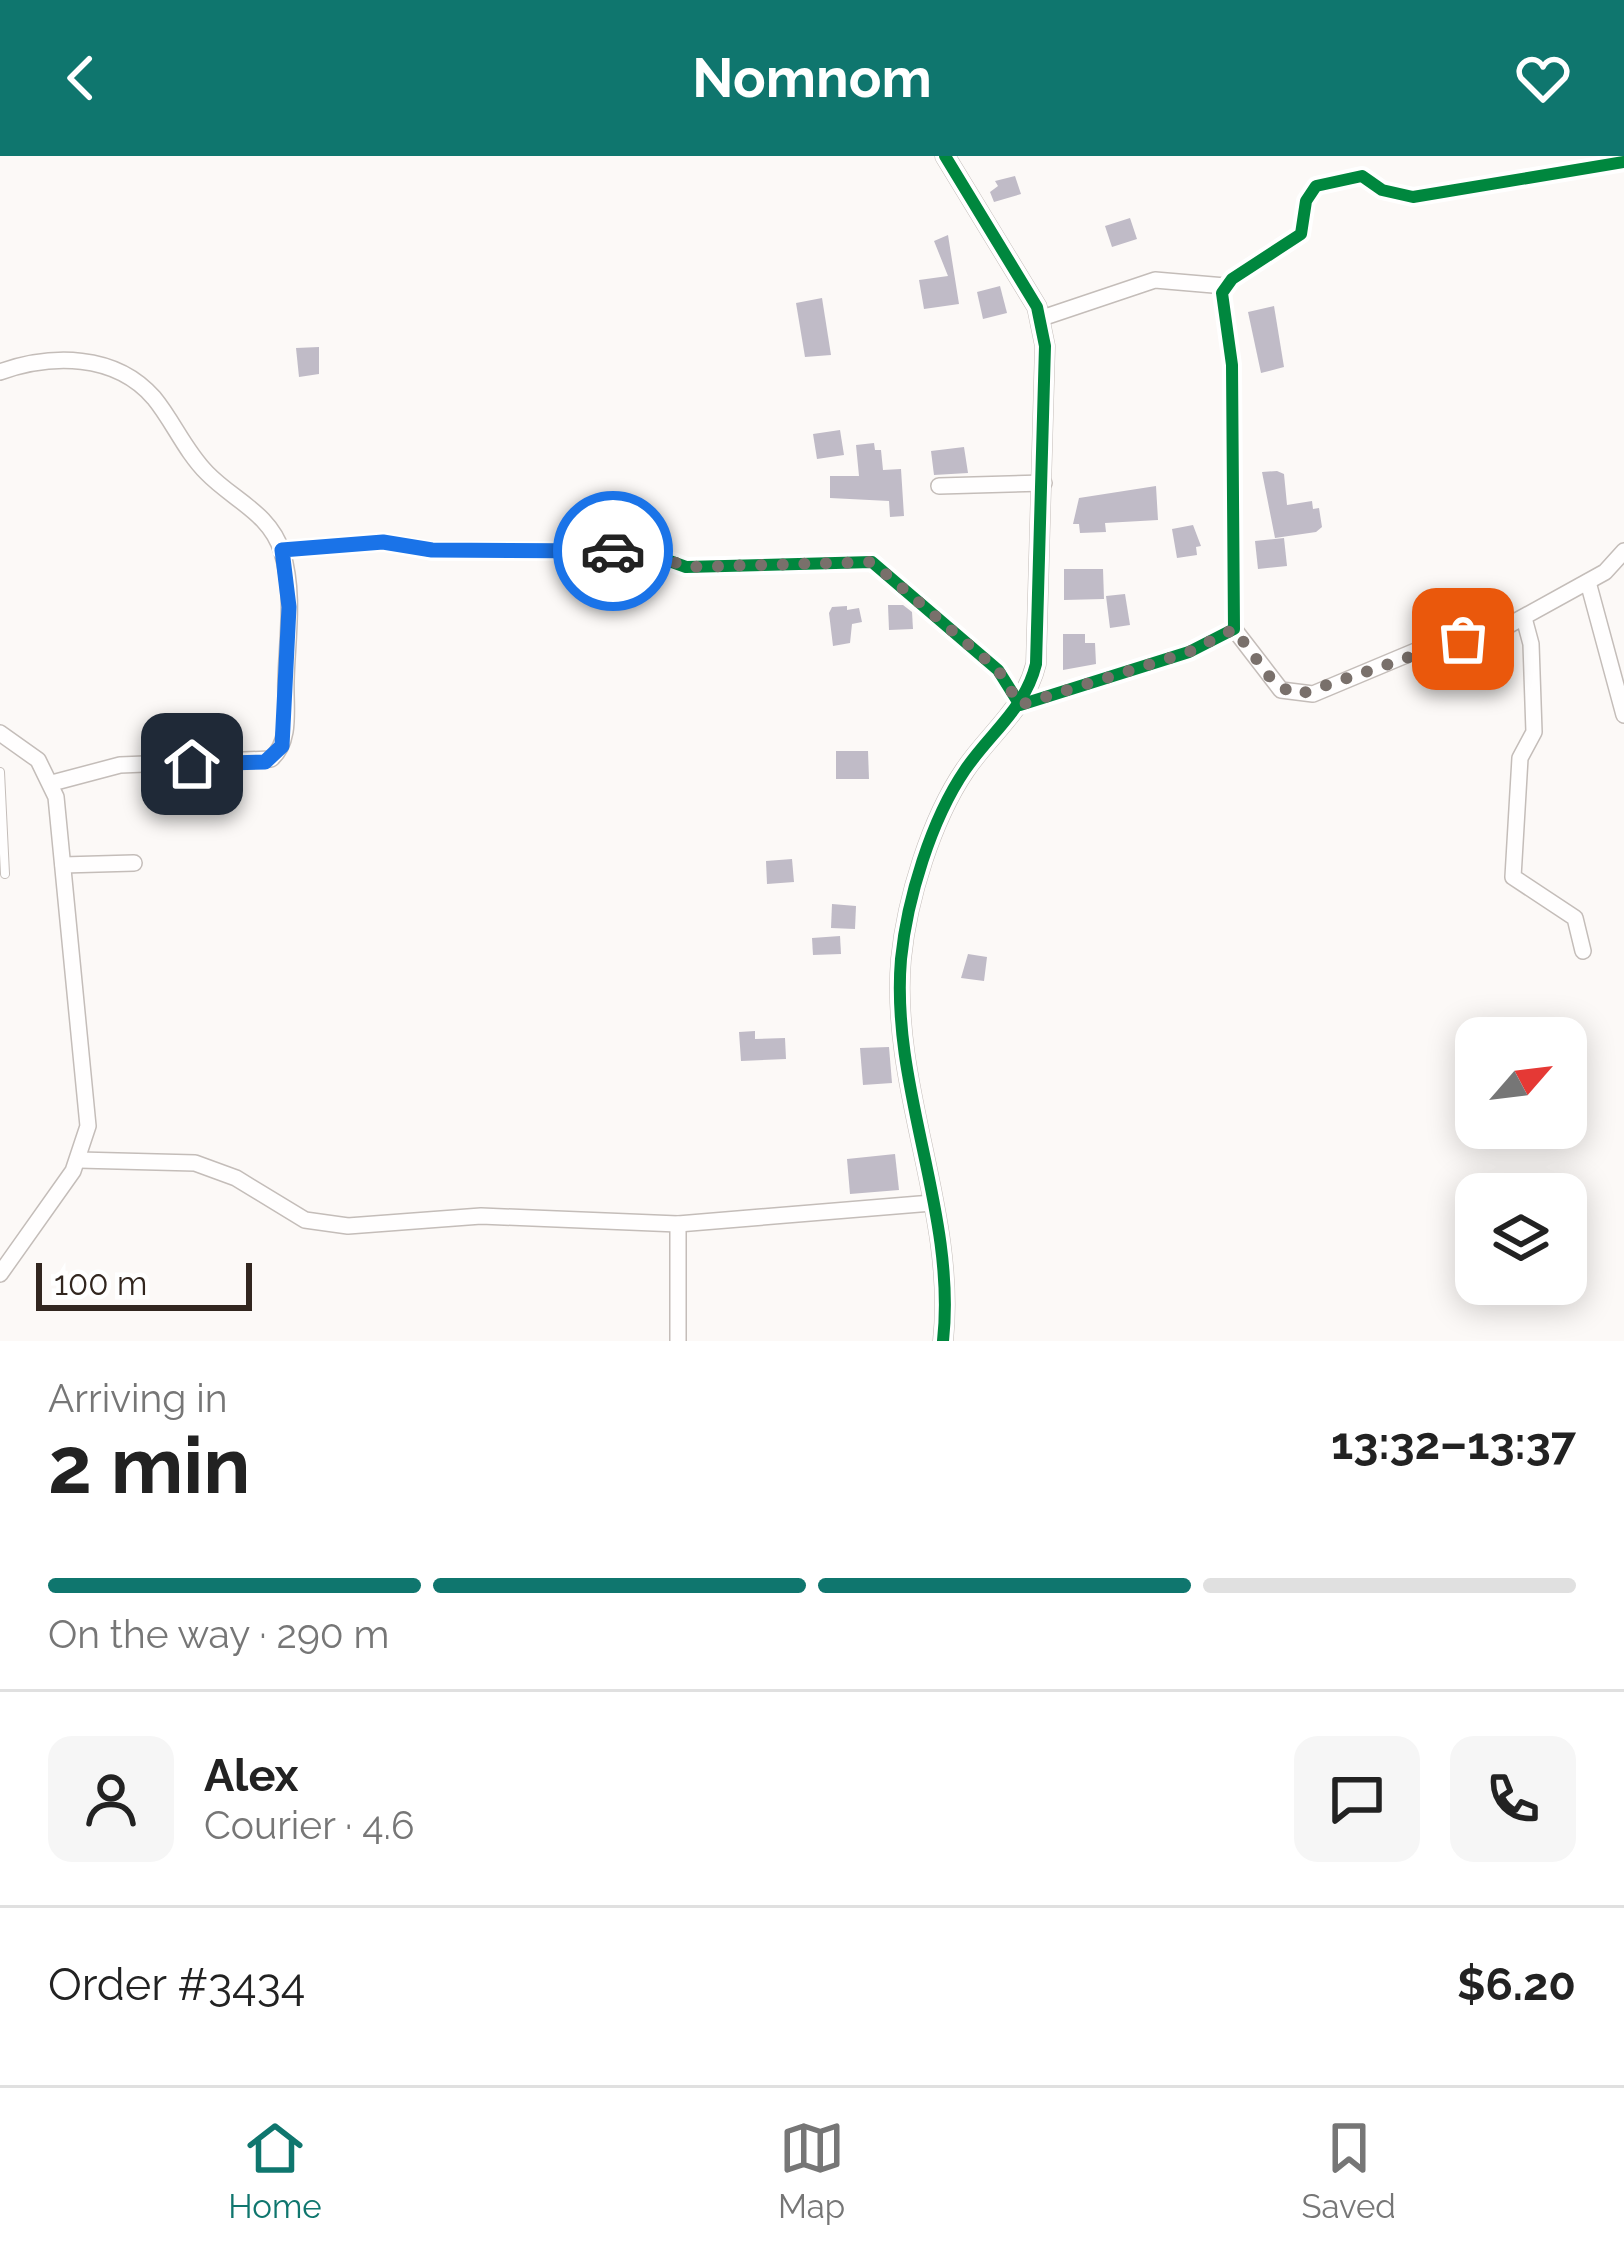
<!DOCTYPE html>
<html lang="en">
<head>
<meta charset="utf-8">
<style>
	:root { --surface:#fff; --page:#f6f6f6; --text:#222; --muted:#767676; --line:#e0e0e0; --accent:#0f766e }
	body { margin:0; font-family:Raleway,sans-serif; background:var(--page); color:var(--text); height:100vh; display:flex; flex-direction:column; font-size:45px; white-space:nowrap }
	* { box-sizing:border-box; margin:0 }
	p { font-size:39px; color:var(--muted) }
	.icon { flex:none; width:66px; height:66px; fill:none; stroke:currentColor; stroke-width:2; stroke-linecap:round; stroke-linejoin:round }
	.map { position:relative; height:1185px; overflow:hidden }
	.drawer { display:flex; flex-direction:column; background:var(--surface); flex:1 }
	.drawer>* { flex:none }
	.needle { width:78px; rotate:62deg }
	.fabs { position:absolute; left:1455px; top:861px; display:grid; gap:24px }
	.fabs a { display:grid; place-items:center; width:132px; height:132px; border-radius:24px; background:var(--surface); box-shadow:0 6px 30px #0003; font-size:60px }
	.scale { position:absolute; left:36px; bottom:30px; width:216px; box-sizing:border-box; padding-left:12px; border:6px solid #32261f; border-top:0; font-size:33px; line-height:42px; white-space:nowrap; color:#32261f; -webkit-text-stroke:9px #fff; paint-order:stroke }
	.pin { position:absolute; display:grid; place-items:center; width:102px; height:102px; color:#fff; margin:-51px; border-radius:24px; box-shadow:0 6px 18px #0006 }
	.courier { position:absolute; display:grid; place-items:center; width:120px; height:120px; margin:-60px; border:9px solid #1a73e8; border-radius:50%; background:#fff; color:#222; box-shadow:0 3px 15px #0007 }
	.head em { font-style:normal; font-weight:700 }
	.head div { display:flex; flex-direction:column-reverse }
	.head { display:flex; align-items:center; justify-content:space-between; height:204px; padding:0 48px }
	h1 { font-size:78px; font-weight:700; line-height:90px }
	.bar { display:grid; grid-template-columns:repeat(4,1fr); gap:18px 12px; align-content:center; height:144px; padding:0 48px }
	.bar i { height:15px; border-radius:9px; background:var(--line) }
	.bar .selected { background:var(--accent) }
	.bar p { grid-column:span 4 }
	.line { display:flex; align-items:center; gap:30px; padding:0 48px; border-top:3px solid var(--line) }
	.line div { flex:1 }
	.round { display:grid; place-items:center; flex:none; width:126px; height:126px; border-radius:24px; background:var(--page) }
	header { display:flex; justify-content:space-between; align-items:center; height:156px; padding:0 48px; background:var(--accent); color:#fff; font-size:54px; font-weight:700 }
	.dock { display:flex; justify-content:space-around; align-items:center; height:168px; border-top:3px solid var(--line); background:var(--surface); font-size:33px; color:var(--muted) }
	.dock a { display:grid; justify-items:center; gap:6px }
	.dock .selected { color:var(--accent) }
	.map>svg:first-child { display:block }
	.building { fill:#c0bbc7 }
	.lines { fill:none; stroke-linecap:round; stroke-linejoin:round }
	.service-casing { stroke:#c4bdb9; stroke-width:10 }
	.minor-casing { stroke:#c4bdb9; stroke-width:18 }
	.tertiary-casing { stroke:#c4bdb9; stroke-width:21 }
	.service { stroke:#fffefe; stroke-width:8 }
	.minor { stroke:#fffefe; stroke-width:15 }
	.tertiary { stroke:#fffefe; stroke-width:18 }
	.cycleway-casing { stroke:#fff; stroke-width:20 }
	.cycleway { stroke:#00873e; stroke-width:12 }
	.done { stroke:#79706b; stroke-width:12; stroke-dasharray:0 21.6 }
	.route { stroke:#1a73e8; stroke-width:15 }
</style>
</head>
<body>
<header><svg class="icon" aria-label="back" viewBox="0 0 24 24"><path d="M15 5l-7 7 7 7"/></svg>Nomnom<svg class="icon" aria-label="heart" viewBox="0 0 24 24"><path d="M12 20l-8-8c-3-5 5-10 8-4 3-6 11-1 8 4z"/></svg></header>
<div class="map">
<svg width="1624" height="1185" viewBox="0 0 1624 1185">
	<rect width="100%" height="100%" fill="#fcf9f7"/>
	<g class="building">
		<polygon points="1015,20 1021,38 994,46 990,36 998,30 995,25"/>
		<polygon points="1130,62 1137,83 1112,91 1105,70"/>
		<polygon points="948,79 959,148 924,153 919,124 948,120 934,85"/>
		<polygon points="1000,130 1007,157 983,163 977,136"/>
		<polygon points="822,142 831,199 805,201 796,147"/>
		<polygon points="1274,150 1284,211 1261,217 1248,156"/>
		<polygon points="319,191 319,218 299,221 296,192"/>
		<polygon points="840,274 844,299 817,303 813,278"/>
		<polygon points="874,287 875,294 881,294 883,314 901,313 904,360 890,361 889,345 830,342 830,320 859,320 856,289"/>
		<polygon points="964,291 968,317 934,319 931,295"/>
		<polygon points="1277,315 1284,318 1287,349 1312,345 1313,353 1319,352 1322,371 1316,376 1275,382 1262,316"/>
		<polygon points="1156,330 1158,364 1105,367 1106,376 1080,377 1079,368 1073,368 1079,342"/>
		<polygon points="1193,369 1201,390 1196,391 1197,399 1177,402 1172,373"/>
		<polygon points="1284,382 1287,410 1258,413 1255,385"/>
		<polygon points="1064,413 1103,413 1104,443 1064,444"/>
		<polygon points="1125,438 1130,469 1110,472 1106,440"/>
		<polygon points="888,449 903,449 912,456 913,473 889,474"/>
		<polygon points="847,450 847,454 859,452 862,466 852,468 850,487 833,490 829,457 832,451"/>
		<polygon points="1063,478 1085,478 1085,487 1095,487 1096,508 1063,514"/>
		<polygon points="836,595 868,595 869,623 836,623"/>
		<polygon points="792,703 794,726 767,728 766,705"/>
		<polygon points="832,748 856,750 855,773 831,772"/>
		<polygon points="840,780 841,798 813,799 812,782"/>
		<polygon points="968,798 987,801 984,825 961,822"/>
		<polygon points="755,875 755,883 785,882 786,903 741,905 739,876"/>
		<polygon points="889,891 892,927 863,929 860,892"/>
		<polygon points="895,998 899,1034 850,1038 847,1003"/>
	</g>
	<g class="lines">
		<g class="service-casing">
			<polyline id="service" points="0,616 5,718"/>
		</g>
		<g class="minor-casing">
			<g id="minor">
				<polyline points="1039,163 1155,124 1225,130"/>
				<path d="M0 216C51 198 115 197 154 242 173 265 185 295 207 317 233 344 270 357 282 396 295 437 287 483 286 525 285 551 292 585 271 603L120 609 52 627"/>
				<polyline points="939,330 1044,327"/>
				<polyline points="282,394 383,386 432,395 642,395 686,411 872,406 998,514 1020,549 1189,496 1234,473 1232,209 1222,137 1232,123 1301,78 1306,45 1316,30 1362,20 1382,34 1413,41 1624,6"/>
				<polyline points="1588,426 1624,559"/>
				<polyline points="1524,462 1531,488 1534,576 1520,602 1513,721 1575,762 1583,795"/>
				<polyline points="1234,473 1281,534 1313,538 1418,494 1500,474 1605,416 1624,395"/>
				<polyline points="0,577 38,604 56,641 88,970 73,1015 0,1118"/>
				<polyline points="63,709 134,707"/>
				<polyline points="79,1004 195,1007 236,1022 305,1064 348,1070 481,1060 678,1068 932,1047"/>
				<polyline points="678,1068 678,1185"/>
			</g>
		</g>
		<g class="tertiary-casing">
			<path id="tertiary" d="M943 1185C957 1057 890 932 901 803 907 743 931 664 965 614 990 577 1025 553 1036 508L1045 190 1037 151 945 0"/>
		</g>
		<use href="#service" class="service"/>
		<use href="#minor" class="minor"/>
		<use href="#tertiary" class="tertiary"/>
		<g class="cycleway-casing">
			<g id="cycleway">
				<polyline points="282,394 383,386 432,395 642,395 686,411 872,406 998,514 1020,549 1189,496 1234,473 1232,209 1222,137 1232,123 1301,78 1306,45 1316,30 1362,20 1382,34 1413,41 1624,6"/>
				<path d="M943 1185C957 1057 890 932 901 803 907 743 931 664 965 614 990 577 1025 553 1036 508L1045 190 1037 151 945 0"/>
			</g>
		</g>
		<use href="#cycleway" class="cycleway"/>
	</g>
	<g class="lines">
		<polyline class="done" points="613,395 650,396 686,411 872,406 998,514 1020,549 1189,496 1234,473 1275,528 1297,539 1463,483"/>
		<polyline class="route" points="192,608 265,606 282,590 289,451 282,394 383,386 432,394 613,395"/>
	</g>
</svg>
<div class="fabs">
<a><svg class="needle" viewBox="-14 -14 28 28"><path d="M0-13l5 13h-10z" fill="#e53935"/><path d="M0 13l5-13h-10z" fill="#767676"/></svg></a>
<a><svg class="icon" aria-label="layers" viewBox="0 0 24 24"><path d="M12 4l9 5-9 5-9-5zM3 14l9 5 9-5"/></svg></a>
</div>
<div class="scale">100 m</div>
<div class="pin" style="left:1463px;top:483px;background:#ea580c"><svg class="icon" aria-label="bag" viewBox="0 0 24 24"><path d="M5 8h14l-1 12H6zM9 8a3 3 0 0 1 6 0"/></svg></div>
<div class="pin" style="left:192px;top:608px;background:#1f2937"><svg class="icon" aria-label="home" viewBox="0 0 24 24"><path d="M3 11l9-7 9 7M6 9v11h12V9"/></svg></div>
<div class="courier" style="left:613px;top:395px"><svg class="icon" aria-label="car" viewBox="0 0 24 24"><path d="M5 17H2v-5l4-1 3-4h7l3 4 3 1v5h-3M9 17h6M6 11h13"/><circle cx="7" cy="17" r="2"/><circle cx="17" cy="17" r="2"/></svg></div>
</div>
<section class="drawer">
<div class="head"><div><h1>2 min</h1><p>Arriving in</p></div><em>13:32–13:37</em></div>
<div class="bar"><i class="selected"></i><i class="selected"></i><i class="selected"></i><i></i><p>On the way · 290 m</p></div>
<div class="line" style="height:216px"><a class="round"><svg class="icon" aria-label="person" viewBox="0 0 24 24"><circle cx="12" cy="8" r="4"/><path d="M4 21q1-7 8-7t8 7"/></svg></a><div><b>Alex</b><p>Courier · 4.6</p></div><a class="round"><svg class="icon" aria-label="chat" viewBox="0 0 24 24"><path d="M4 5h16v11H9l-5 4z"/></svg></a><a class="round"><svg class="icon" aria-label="phone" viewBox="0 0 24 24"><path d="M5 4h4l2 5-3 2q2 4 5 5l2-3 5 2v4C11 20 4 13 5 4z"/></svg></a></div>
<div class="line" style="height:156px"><div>Order #3434</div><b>$6.20</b></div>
</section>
<nav class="dock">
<a class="selected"><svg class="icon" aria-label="home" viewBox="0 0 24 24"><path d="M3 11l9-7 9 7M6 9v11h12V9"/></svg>Home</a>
<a><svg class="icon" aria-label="map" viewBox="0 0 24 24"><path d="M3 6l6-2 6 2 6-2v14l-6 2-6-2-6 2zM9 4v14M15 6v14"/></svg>Map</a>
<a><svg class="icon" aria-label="saved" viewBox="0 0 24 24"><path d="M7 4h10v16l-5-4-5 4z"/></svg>Saved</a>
</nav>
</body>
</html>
